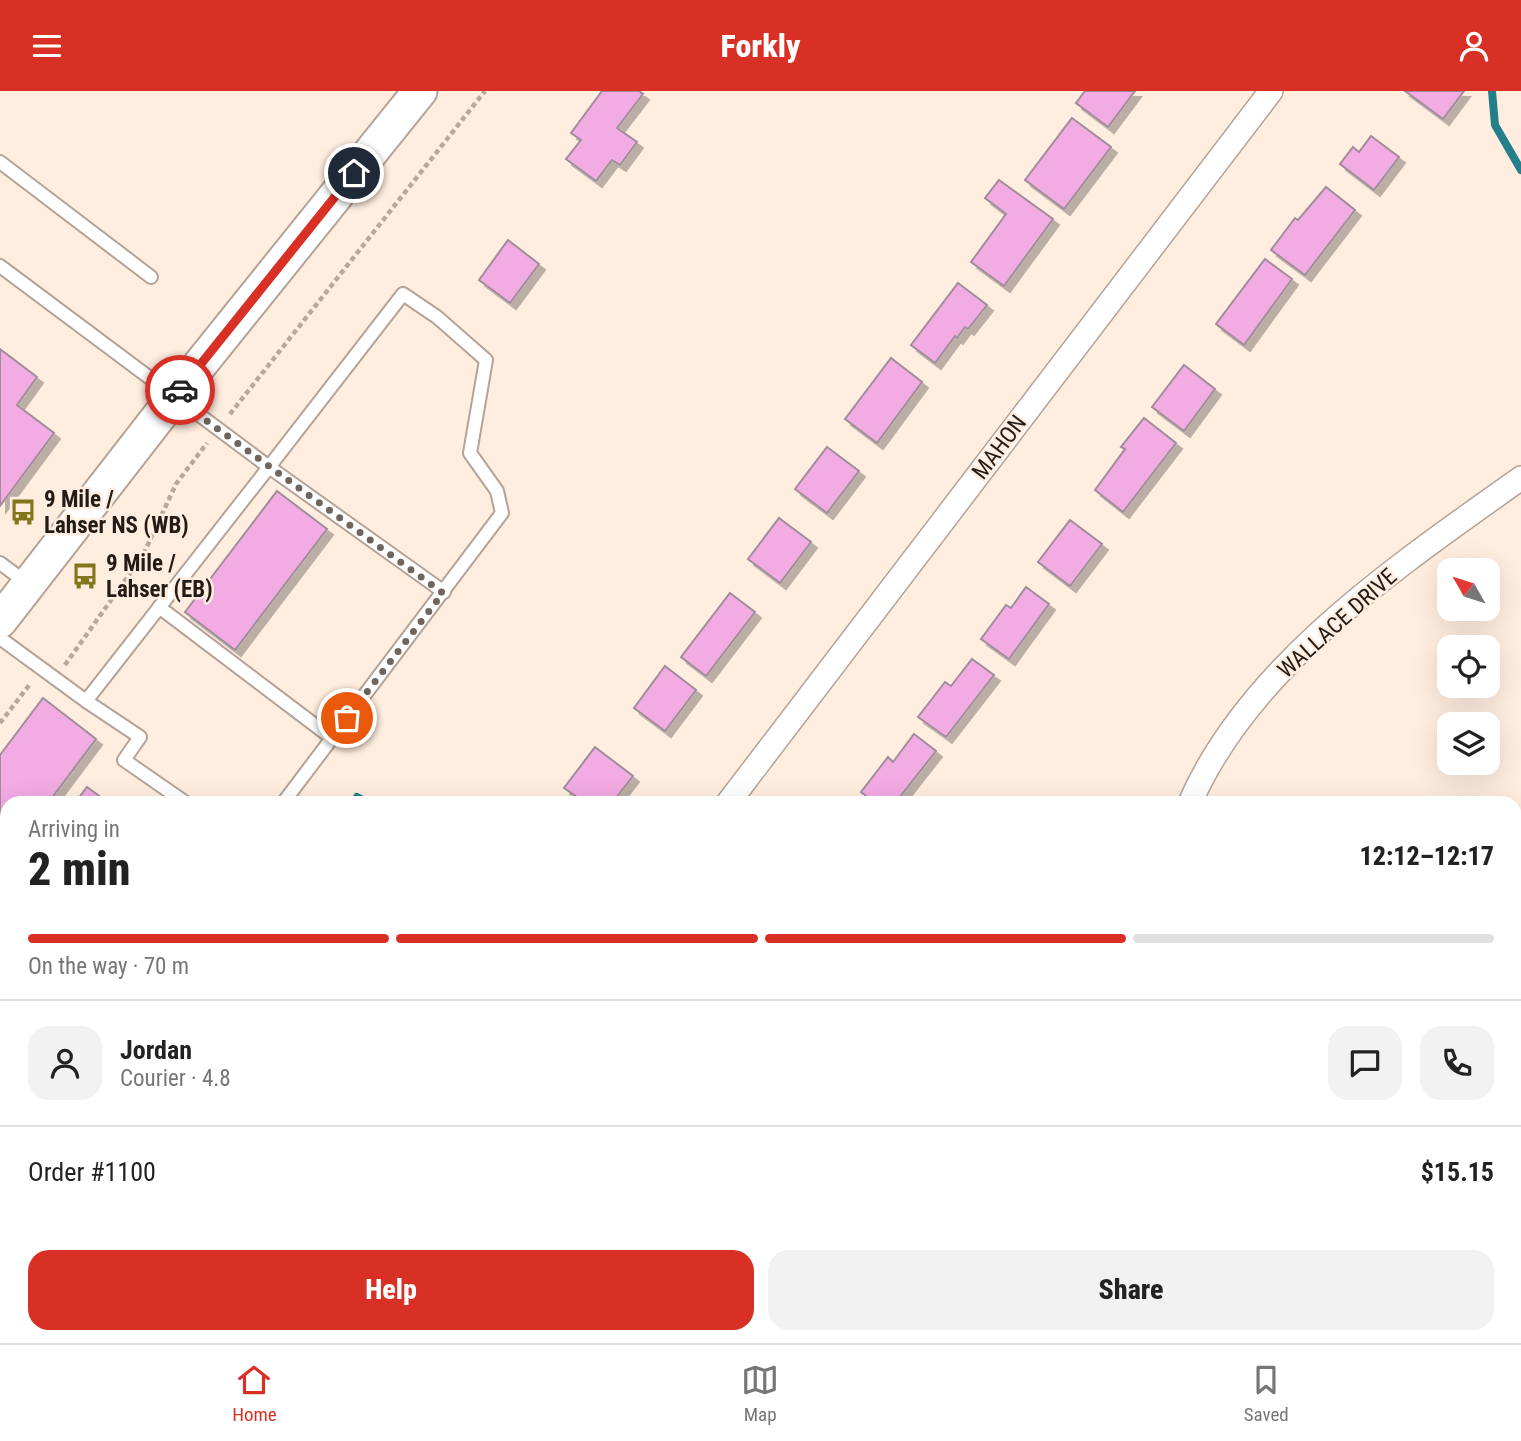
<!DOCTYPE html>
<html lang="en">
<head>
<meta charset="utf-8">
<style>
	:root { --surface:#fff; --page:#f2f2f2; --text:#222; --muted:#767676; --line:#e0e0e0; --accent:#d93025 }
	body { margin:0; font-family:"Roboto Condensed",sans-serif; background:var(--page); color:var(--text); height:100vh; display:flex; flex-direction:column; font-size:26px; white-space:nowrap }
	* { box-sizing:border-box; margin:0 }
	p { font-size:23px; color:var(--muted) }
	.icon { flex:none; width:38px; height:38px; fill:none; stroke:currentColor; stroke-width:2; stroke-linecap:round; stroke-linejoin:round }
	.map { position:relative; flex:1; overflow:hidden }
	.drawer { position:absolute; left:0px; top:705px; width:1522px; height:548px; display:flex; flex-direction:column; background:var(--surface); border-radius:21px 21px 0 0; box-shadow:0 7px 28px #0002 }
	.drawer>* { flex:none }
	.needle { width:46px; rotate:309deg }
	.tools { position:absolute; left:1437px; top:467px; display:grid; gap:14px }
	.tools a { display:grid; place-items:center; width:63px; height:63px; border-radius:14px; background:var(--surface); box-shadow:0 7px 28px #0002; font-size:35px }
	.pin { position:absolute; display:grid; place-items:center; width:60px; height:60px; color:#fff; margin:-30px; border:4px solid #fff; border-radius:50%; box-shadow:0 2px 7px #0007 }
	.courier { position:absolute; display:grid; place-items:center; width:70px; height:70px; margin:-35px; border:5px solid #d93025; border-radius:50%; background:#fff; color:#222; box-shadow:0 2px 9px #0007 }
	.headline em { font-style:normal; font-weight:800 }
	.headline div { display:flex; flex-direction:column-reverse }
	.headline { display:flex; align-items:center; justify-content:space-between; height:119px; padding:0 28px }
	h1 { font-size:46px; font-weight:800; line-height:52px }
	.bar { display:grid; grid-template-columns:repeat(4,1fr); gap:10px 7px; align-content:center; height:84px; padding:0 28px }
	.bar i { height:9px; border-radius:5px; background:var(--line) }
	.bar .active { background:var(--accent) }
	.bar p { grid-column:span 4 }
	.line { display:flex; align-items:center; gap:18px; padding:0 28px; border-top:2px solid var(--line) }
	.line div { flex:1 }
	.round { display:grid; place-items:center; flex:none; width:74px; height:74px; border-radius:21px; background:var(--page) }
	.action { display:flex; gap:14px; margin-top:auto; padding:14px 28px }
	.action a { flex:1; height:80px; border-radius:21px; background:var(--accent); color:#fff; font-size:28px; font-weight:800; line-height:80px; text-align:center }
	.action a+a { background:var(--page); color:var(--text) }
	header { display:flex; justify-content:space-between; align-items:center; height:91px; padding:0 28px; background:var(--accent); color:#fff; font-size:32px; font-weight:800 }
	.tabs { display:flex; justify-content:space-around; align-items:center; height:98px; border-top:2px solid var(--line); background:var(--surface); font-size:19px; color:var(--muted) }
	.tabs a { display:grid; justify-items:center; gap:4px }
	.tabs .active { color:var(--accent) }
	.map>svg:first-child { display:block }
	.green { fill:#c3e4b2 }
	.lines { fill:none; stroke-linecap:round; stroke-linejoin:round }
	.stream { stroke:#23808a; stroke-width:8 }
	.building { fill:#f3abe3; stroke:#9f8e9a; stroke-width:2; filter:url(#shadow) }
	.lane-casing { stroke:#b4a396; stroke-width:16 }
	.street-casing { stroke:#b4a396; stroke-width:26 }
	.secondary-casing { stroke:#b4a396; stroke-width:37 }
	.path { stroke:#b6a89d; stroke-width:4.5; stroke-dasharray:5 3.5; stroke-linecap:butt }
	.lane { stroke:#fff; stroke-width:12 }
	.street { stroke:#fff; stroke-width:23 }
	.secondary { stroke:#fff; stroke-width:33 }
	.done { stroke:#6f655d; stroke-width:7; stroke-dasharray:0 12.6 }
	.route { stroke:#d93025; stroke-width:9 }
	.labels { text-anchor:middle; stroke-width:5; stroke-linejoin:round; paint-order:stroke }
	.street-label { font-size:23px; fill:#221c17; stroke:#ffeddf }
	.poi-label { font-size:23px; font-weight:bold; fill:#221c17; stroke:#ffeddf; text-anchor:start }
</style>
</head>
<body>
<header><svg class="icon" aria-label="menu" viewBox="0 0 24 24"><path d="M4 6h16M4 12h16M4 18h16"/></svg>Forkly<svg class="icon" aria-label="person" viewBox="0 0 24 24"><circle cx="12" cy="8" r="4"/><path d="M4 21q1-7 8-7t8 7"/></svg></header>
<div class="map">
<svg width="1521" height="1252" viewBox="0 0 1521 1252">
	<defs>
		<filter id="shadow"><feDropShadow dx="6" dy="6" stdDeviation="0" flood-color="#0004"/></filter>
	</defs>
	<rect width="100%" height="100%" fill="#ffeddf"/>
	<polygon class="green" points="0,999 7,1004 7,1246 327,1246 335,1252 0,1252"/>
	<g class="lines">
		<g class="stream">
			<polyline points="1492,0 1495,34 1521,79"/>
			<polyline points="357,706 369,712"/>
			<polyline points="1516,779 1521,778"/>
			<polyline points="973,1246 978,1252"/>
			<polyline points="1000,1252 1005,1246"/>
		</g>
	</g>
	<g class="building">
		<polygon points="602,0 639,0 643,3 617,37 637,51 620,74 612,69 596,90 566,68 581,49 571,42"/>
		<polygon points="1085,0 1135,0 1108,36 1076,12"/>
		<polygon points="1405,0 1464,0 1443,28"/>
		<polygon points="1072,27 1111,56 1064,118 1025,89"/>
		<polygon points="1371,45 1399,66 1374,99 1340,73 1353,56 1359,61"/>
		<polygon points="999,89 1053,128 1004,195 971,171 1006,123 985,107"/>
		<polygon points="1326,96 1355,119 1305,184 1271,159 1295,127 1298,129"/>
		<polygon points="508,149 539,173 510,212 479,189"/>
		<polygon points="1265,168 1292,188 1244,254 1216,233"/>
		<polygon points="958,192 987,214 968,238 965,236 957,247 955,245 935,272 911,254"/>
		<polygon points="0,258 37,286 17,314 54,342 0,415"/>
		<polygon points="891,267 922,291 877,352 845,328"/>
		<polygon points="1184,274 1215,298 1184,340 1152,316"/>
		<polygon points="1144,327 1176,352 1123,421 1095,399 1125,358 1121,356"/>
		<polygon points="827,356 859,380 827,422 795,398"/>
		<polygon points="277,400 327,438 235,559 185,521"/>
		<polygon points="779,427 811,451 780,492 748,468"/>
		<polygon points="1070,429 1102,453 1070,495 1038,471"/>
		<polygon points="1026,496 1049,513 1009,568 981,548 1006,514 1011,517"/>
		<polygon points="730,502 755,521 706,585 681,566"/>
		<polygon points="972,568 994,584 946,646 918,626 945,591 951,595"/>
		<polygon points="665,575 696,599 665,640 634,617"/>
		<polygon points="43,607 96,648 48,712 7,712 7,798 0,807 0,664"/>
		<polygon points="914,643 936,660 895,712 875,712 861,701 888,666 893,671"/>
		<polygon points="595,656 633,685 612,712 572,712 577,706 564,697"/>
		<polygon points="87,696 109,712 75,712"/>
	</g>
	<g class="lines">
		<g class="lane-casing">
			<g id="lane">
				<polyline points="0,71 151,186"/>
				<polyline points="0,175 269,376 403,203 437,226 486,269 470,362 497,400 502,422 283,712"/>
				<polyline points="0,472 28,493"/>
				<polyline points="159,516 332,647"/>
				<polyline points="0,547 86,610 269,376 444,501"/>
				<polyline points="86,610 140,646 124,669 186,712"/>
				<polyline points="0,861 7,852"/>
				<polyline points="326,1252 329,1246"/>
			</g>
		</g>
		<g class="street-casing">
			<g id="street">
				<polyline points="728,712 1271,0"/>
				<path d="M1190 712C1250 573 1402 472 1521 387"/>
				<polyline points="1516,1222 1521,1224"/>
			</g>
		</g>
		<g class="secondary-casing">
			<g id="secondary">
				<polyline points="0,530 174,306 420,0"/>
				<polyline points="0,937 7,942"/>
				<polyline points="407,1246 415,1252"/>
			</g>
		</g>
		<g class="path">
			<polyline points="230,323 485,0"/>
			<polyline points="65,574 143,464 176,393 207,352"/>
			<polyline points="0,632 30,593"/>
		</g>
		<use href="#lane" class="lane"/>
		<use href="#street" class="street"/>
		<use href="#secondary" class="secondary"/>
	</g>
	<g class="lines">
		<polyline class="done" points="180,299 174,306 443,502 347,627"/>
		<polyline class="route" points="180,299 354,82"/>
	</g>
	<defs>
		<g id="bus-bare" transform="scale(2.1)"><path d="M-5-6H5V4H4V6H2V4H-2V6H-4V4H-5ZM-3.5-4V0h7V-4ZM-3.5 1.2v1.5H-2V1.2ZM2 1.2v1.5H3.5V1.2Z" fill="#83761a" stroke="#ffeddf" stroke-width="2.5" paint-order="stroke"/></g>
	</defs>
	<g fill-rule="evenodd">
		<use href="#bus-bare" x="23" y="421"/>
		<use href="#bus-bare" x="85" y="485"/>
	</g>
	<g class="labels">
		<g class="street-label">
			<text transform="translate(999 356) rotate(-53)" y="8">MAHON</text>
			<text transform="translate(1337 532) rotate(-42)" y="8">WALLACE DRIVE</text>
		</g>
		<g class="poi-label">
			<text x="44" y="416">9 Mile /<tspan x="44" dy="26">Lahser NS (WB)</tspan></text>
			<text x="106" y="480">9 Mile /<tspan x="106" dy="26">Lahser (EB)</tspan></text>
		</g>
	</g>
</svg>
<div class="tools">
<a><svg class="needle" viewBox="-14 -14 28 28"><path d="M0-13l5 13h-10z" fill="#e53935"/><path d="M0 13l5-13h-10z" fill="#767676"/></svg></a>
<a><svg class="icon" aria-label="locate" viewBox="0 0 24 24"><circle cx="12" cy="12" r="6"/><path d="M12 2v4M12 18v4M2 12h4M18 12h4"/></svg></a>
<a><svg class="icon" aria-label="layers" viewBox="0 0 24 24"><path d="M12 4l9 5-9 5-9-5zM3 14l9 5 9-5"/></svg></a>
</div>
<div class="pin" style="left:347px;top:627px;background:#ea580c"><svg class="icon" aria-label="bag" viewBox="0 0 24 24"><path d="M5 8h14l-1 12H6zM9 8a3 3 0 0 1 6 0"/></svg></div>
<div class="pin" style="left:354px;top:82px;background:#1f2937"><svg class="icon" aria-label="home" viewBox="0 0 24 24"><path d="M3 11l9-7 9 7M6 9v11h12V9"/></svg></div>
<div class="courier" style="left:180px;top:299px"><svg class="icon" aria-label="car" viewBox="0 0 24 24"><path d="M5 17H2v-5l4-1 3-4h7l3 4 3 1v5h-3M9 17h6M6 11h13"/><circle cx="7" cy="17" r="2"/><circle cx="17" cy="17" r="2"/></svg></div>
<section class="drawer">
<div class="headline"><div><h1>2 min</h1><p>Arriving in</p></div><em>12:12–12:17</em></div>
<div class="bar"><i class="active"></i><i class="active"></i><i class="active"></i><i></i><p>On the way · 70 m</p></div>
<div class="line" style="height:126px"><a class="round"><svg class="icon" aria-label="person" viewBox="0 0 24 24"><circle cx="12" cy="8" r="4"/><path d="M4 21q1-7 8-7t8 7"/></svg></a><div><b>Jordan</b><p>Courier · 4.8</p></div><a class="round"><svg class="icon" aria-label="chat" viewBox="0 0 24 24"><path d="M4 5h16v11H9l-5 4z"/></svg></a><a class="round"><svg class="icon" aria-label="phone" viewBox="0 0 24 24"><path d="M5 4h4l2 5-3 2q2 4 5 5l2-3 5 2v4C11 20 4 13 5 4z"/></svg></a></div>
<div class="line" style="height:91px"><div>Order #1100</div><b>$15.15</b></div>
<div class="action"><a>Help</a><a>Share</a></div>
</section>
</div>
<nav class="tabs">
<a class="active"><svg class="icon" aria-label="home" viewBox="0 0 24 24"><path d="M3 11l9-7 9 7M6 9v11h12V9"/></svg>Home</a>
<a><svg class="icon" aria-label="map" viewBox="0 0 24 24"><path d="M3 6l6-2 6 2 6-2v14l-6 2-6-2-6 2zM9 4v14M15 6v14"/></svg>Map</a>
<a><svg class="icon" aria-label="saved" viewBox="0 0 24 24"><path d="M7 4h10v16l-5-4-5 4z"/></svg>Saved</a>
</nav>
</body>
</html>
